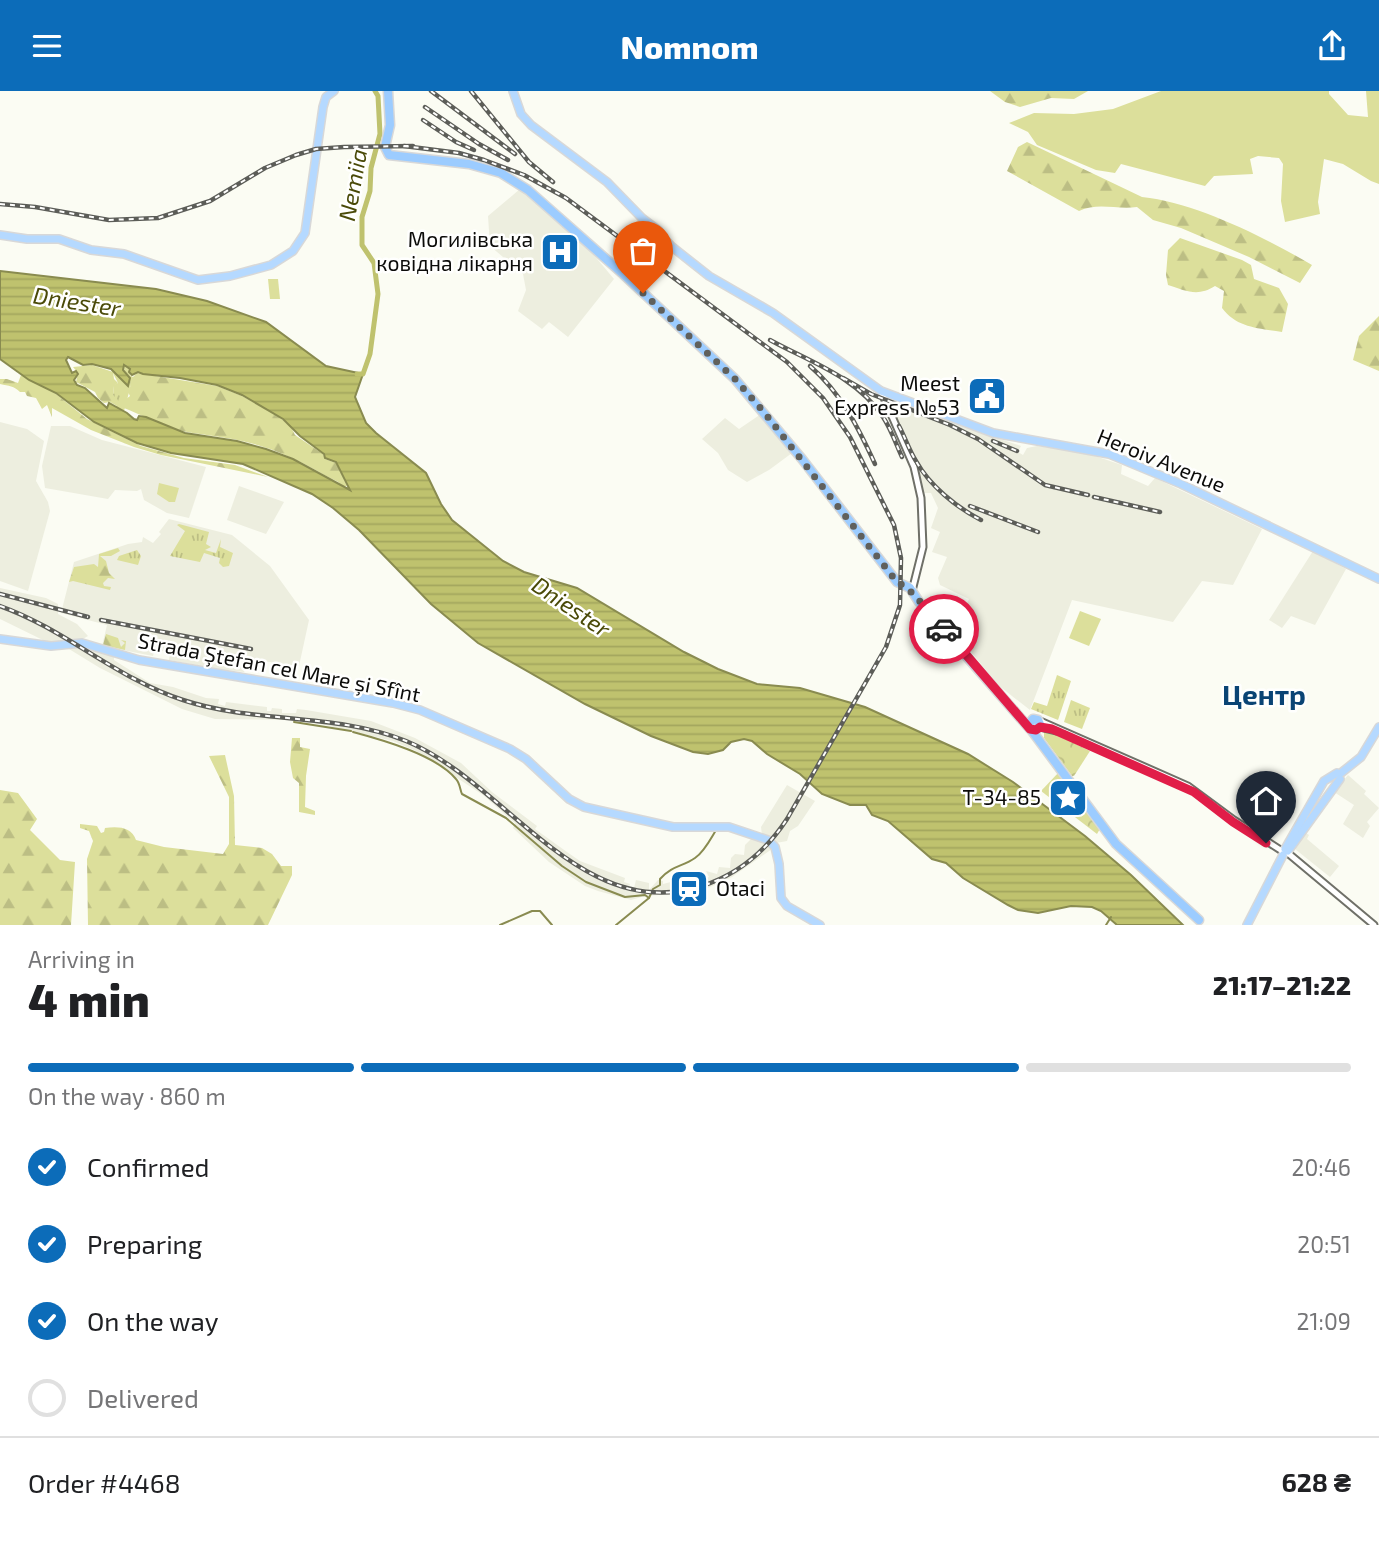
<!DOCTYPE html>
<html lang="en">
<head>
<meta charset="utf-8">
<style>
	:root { --surface:#fff; --page:#f2f2f2; --text:#202124; --muted:#757577; --line:#e0e0e0; --accent:#0c6cb9 }
	body { margin:0; font-family:"Exo 2",sans-serif; background:var(--page); color:var(--text); height:100vh; display:flex; flex-direction:column; font-size:26px; white-space:nowrap }
	* { box-sizing:border-box; margin:0 }
	p { font-size:23px; color:var(--muted) }
	.icon { flex:none; width:38px; height:38px; fill:none; stroke:currentColor; stroke-width:2; stroke-linecap:round; stroke-linejoin:round }
	.map { position:relative; height:834px; overflow:hidden }
	.side { display:flex; flex-direction:column; background:var(--surface); flex:1 }
	.side>* { flex:none }
	.pin { position:absolute; display:grid; place-items:center; width:60px; height:60px; color:#fff; margin:-72px -30px; border-radius:50% 50% 50% 0; rotate:-45deg; box-shadow:0 0 7px #0007 }
	.pin .icon { rotate:45deg }
	.courier { position:absolute; display:grid; place-items:center; width:70px; height:70px; margin:-35px; border:5px solid #e11d48; border-radius:50%; background:#fff; color:#222; box-shadow:0 2px 9px #0007 }
	.headline em { font-style:normal; font-weight:800 }
	.headline div { display:flex; flex-direction:column-reverse }
	.headline { display:flex; align-items:center; justify-content:space-between; height:119px; padding:0 28px }
	h1 { font-size:46px; font-weight:800; line-height:52px }
	.bar { display:grid; grid-template-columns:repeat(4,1fr); gap:10px 7px; align-content:center; height:84px; padding:0 28px }
	.bar i { height:9px; border-radius:5px; background:var(--line) }
	.bar .current { background:var(--accent) }
	.bar p { grid-column:span 4 }
	.line { display:flex; align-items:center; gap:18px; padding:0 28px; border-top:2px solid var(--line) }
	.line div { flex:1 }
	ol { padding:0 28px; list-style:none }
	li { display:flex; align-items:center; gap:21px; height:77px }
	li p { margin-inline-start:auto }
	li .icon { padding:7px; border-radius:50%; background:var(--accent); color:#fff; stroke-width:4 }
	li:last-child { color:var(--muted) }
	li i { width:38px; height:38px; border:4px solid var(--line); border-radius:50% }
	header { display:flex; justify-content:space-between; align-items:center; height:91px; padding:0 28px; background:var(--accent); color:#fff; font-size:32px; font-weight:800 }
	.map>svg:first-child { display:block }
	.built { fill:#edeedf }
	.grass { fill:url(#grass-tufts) }
	.forest { fill:url(#forest-firs) }
	.park { fill:url(#park-crowns) }
	.garden { fill:#dcdf9b }
	.water { fill:url(#water-rules); stroke:#898b50; stroke-width:2; fill-rule:evenodd }
	.pier { fill:#fbfcf3 }
	.lines { fill:none; stroke-linecap:round; stroke-linejoin:round }
	.stream { stroke:#898b50; stroke-width:2 }
	.river { stroke:#bfc26e; stroke-width:5 }
	.secondary-casing { stroke:#6f7068; stroke-width:9 }
	.primary-casing { stroke:#d8d8d8; stroke-width:10 }
	.trunk-casing { stroke:#d8d8d8; stroke-width:11 }
	.secondary { stroke:#fff; stroke-width:5 }
	.primary { stroke:#b5d9ff; stroke-width:7 }
	.trunk { stroke:#9cccff; stroke-width:8 }
	.rail-casing { stroke:#5c5d58; stroke-width:4.5 }
	.rail { stroke:#fffffe; stroke-width:2; stroke-dasharray:5; stroke-linecap:butt }
	.done { stroke:#60605c; stroke-width:7; stroke-dasharray:0 12.6 }
	.route { stroke:#e11d48; stroke-width:9 }
	.labels { text-anchor:middle; stroke-width:5; stroke-linejoin:round; paint-order:stroke }
	.poi-label { font-size:21px; fill:#0c0c0a; stroke:#fffffe; text-anchor:end }
	.street-label { font-size:21px; fill:#0c0c0a; stroke:#fffffe }
	.water-label { font-size:23px; font-style:italic; fill:#4a4a08; stroke:#fffffe }
	.district-label { font-size:28px; font-weight:bold; fill:#0a4474; stroke:#fffffe }
</style>
</head>
<body>
<header><svg class="icon" aria-label="menu" viewBox="0 0 24 24"><path d="M4 6h16M4 12h16M4 18h16"/></svg>Nomnom<svg class="icon" aria-label="share" viewBox="0 0 24 24"><path d="M12 15V3M7 8l5-5 5 5M5 13v7h14v-7"/></svg></header>
<div class="map">
<svg width="1379" height="834" viewBox="0 0 1379 834">
	<defs>
		<pattern id="grass-tufts" width="24" height="20" patternUnits="userSpaceOnUse" patternTransform="scale(1.75)"><rect width="24" height="20" fill="#dcdf9b"/><path d="M3 7l-1-3M5 7V3M7 7l1-3M15 17l-1-3M17 17v-4M19 17l1-3" fill="none" stroke="#bcbe84"/></pattern>
		<pattern id="forest-firs" width="22" height="20" patternUnits="userSpaceOnUse" patternTransform="scale(1.75)"><rect width="22" height="20" fill="#dcdf9b"/><path d="M5 1l3.5 6h-7zM16 11l3.5 6h-7z" fill="#bcbe84"/></pattern>
		<pattern id="park-crowns" width="20" height="18" patternUnits="userSpaceOnUse" patternTransform="scale(1.75)"><rect width="20" height="18" fill="#dcdf9b"/><path d="M2 6a3 3 0 1 1 6 0M12 15a3 3 0 1 1 6 0" fill="none" stroke="#bcbe84"/></pattern>
		<pattern id="water-rules" width="6" height="5" patternUnits="userSpaceOnUse" patternTransform="scale(1.75)"><rect width="6" height="5" fill="#bfc26e"/><path d="M0 2.5h6" fill="none" stroke="#a3a65e"/></pattern>
	</defs>
	<rect width="100%" height="100%" fill="#fbfcf3"/>
	<g class="built">
		<polygon points="520,98 593,163 614,188 568,246 549,231 542,238 518,220 526,199 523,183 490,155 488,125"/>
		<polygon points="890,307 961,335 1021,355 1018,361 1023,364 1027,357 1037,355 1086,362 1122,374 1121,383 1148,395 1155,387 1262,438 1233,494 1202,490 1173,531 1072,509 1030,619 998,594 954,540 969,508 940,494 938,487 947,466 932,461 940,441 931,437 938,417 931,402 923,402 917,379 887,316"/>
		<polygon points="761,323 792,362 769,379 747,391 728,379 718,362 702,348 725,327 739,338"/>
		<polygon points="0,331 27,338 44,350 36,390 48,411 50,420 28,500 0,490"/>
		<polygon points="51,335 70,335 102,349 206,376 189,427 167,422 144,409 141,398 137,400 115,399 108,408 45,397 42,375"/>
		<polygon points="239,395 284,411 266,443 227,429"/>
		<polygon points="169,428 232,444 270,475 309,529 299,575 249,568 244,581 225,579 169,569 170,562 155,558 153,565 102,555 107,534 61,522 74,471 128,453 142,451 143,446 153,452 161,443 159,441"/>
		<polygon points="1313,460 1346,478 1315,534 1291,525 1282,537 1269,529"/>
		<polygon points="0,497 46,507 58,513 58,523 77,533 88,545 81,549 85,555 114,566 114,569 150,592 173,596 206,607 219,608 218,613 225,615 226,611 267,616 267,620 271,620 272,617 282,618 282,622 296,622 297,618 306,619 371,630 415,647 461,672 492,701 537,735 535,738 567,761 580,770 625,787 624,791 630,793 629,796 634,797 636,789 649,792 649,799 658,789 663,790 663,793 698,784 700,789 709,786 706,780 717,783 719,776 730,777 731,767 735,763 744,764 745,754 752,747 767,750 772,758 732,786 699,801 645,805 631,809 598,800 585,795 549,771 513,737 515,732 483,704 416,660 393,650 325,634 293,629 215,628 182,618 100,577 69,558 73,557 66,550 49,552 0,528"/>
		<polygon points="1348,684 1366,700 1364,703 1379,717 1367,731 1370,735 1363,747 1343,733 1354,714 1334,701"/>
		<polygon points="787,694 815,710 798,735 790,740 787,750 776,752 762,744 761,736"/>
		<polygon points="1306,742 1309,744 1307,748 1339,775 1330,786 1295,758"/>
	</g>
	<g class="grass">
		<polygon points="124,274 130,279 131,294 124,320 113,315 117,315 113,304 114,294 118,292 111,278 125,292"/>
		<polygon points="179,433 209,441 206,453 211,456 205,459 216,462 221,448 220,456 233,462 229,475 223,476 219,472 220,467 204,462 200,471 170,465 185,440 177,434"/>
		<polygon points="137,459 141,465 138,474 117,469 119,465"/>
		<polygon points="1057,584 1071,590 1058,629 1031,618 1034,611 1047,615"/>
		<polygon points="1071,609 1090,617 1082,638 1064,631"/>
	</g>
	<g class="forest">
		<polygon points="990,0 1088,0 1074,8 1051,7 1020,16 1005,11"/>
		<path d="M1027 51 1142 106C1197 112 1264 146 1312 174L1300 192 1249 166 1181 137 1153 129 1137 116C1117 119 1098 111 1079 120L1007 80 1018 56Z"/>
		<path d="M1180 147 1242 169 1251 174 1254 188 1279 197 1288 213 1282 241C1258 237 1237 237 1222 217L1224 200 1215 195C1198 206 1186 200 1168 194L1166 184 1168 159Z"/>
		<polygon points="1379,225 1379,280 1353,269 1359,245"/>
		<polygon points="92,274 113,281 114,288 118,292 114,295 113,304 118,309 117,315 110,311 104,312 98,307 95,301 76,291 78,282 73,276"/>
		<path d="M137 282 217 295 242 305 278 325 291 336 295 344 323 363 325 368 336 372 347 395H343C336 388 330 388 321 382 297 368 270 356 242 350 221 345 199 344 178 339 160 334 142 324 124 317L126 308 130 305 128 301 131 294 129 284 133 286Z"/>
		<path d="M21 284 56 303 87 328 141 355 184 367 235 374 268 386 161 364 134 356 91 339 52 317V326L47 314 42 318 36 307 27 305 25 301H20C14 295 9 295 0 293V288H7L18 292Z"/>
		<polygon points="118,457 120,460 111,465 100,465 106,470 109,482 115,488 108,487 103,492 104,495 111,496 110,499 73,490 69,491 74,476 94,473 98,476 99,463"/>
		<polygon points="106,543 118,547 121,556 125,552 121,549 126,550 125,559 103,554"/>
		<polygon points="292,647 300,647 300,656 310,658 306,685 305,716 315,720 315,724 299,721 299,692 293,687 290,671"/>
		<path d="M225 664 234 705 235 754 262 757 272 763 281 775H292V784L268 834H88L87 768 93 750 89 740 80 737V733L97 735 101 742 104 741 105 737C118 735 132 736 136 749L164 756 223 763 229 753V706L209 665Z"/>
		<polygon points="0,699 18,702 37,728 30,739 60,769 75,771 71,834 0,834"/>
	</g>
	<g class="park">
		<polygon points="1044,640 1055,643 1090,660 1074,685 1072,685 1044,647"/>
		<polygon points="1059,681 1101,736 1097,743 1041,700"/>
	</g>
	<g class="garden">
		<polygon points="1161,0 1329,0 1329,3 1348,24 1368,26 1366,0 1379,0 1379,93 1371,90 1343,73 1324,68 1318,111 1320,123 1285,131 1281,110 1283,73 1279,67 1258,65 1250,68 1253,83 1214,85 1205,95 1121,73 1115,82 1096,79 1037,54 1028,41 1009,32 1034,22 1074,23 1113,18"/>
		<polygon points="268,188 278,188 280,208 270,208"/>
		<polygon points="159,392 179,397 175,411 169,411 157,403"/>
		<polygon points="1080,520 1101,528 1089,555 1069,547"/>
	</g>
	<path class="water" d="M0 180 156 198 207 210 266 231 326 275 363 283 355 306 366 332 376 342 426 382 441 413 452 429 503 470 524 481 577 497 684 561 718 578 757 593 800 597 865 616 968 663 1013 691 1085 745 1131 784 1183 834H1117L1101 820 1092 816 1071 815 1038 822 1018 819 1008 814 963 787 946 772 932 768 888 730 872 724 866 714H850L822 703 800 683 767 663 752 650 744 648 731 651 723 659 708 663 693 661 651 645 585 613 478 552 431 513 359 439 333 417 312 403 243 373 171 362 137 352 94 331 56 302 29 289 0 268ZM68 266 83 274 92 273 111 278 128 295 130 287 123 279 124 274 130 278 129 281 132 284 138 281 143 283 180 287 217 294 242 304 283 328 300 345 324 363 325 367 336 371 350 399 293 368 266 358 237 350 185 342 146 326 139 325 137 329 134 328 127 322 109 312 107 317 85 297 77 294 74 289 78 283 76 280 72 282 66 269Z"/>
	<polygon class="pier" points="854,609 856,610 807,695 805,693"/>
	<g class="lines">
		<g class="stream">
			<polyline points="294,631 351,640"/>
			<path d="M353 641C383 649 436 664 456 688 460 692 460 699 462 703L506 727 562 775 586 791 625 806 645 804 649 807"/>
			<polyline points="500,834 532,820 540,820 552,834"/>
			<path d="M616 834 649 807 653 798 660 794V788C673 774 682 776 695 767 704 761 710 749 716 739"/>
			<polyline points="1106,834 1111,826"/>
		</g>
		<polyline class="river" points="357,283 363,283 370,263 378,203 374,172 362,154 362,126 370,100 371,77 380,43 378,5 375,0"/>
		<g class="secondary-casing">
			<g id="secondary">
				<polyline points="881,300 914,376 921,407 923,456 912,500"/>
				<polyline points="1038,629 1188,695 1234,729 1282,760"/>
				<polyline points="1040,636 1057,640"/>
				<polyline points="1289,763 1374,834"/>
			</g>
		</g>
		<g class="primary-casing">
			<g id="primary">
				<polyline points="513,0 521,23 531,34 607,91 642,127 659,140"/>
				<polyline points="655,138 671,155 709,185 773,222 881,300 993,342 1109,363 1181,393 1379,488"/>
				<polyline points="0,144 27,148 59,148 91,159 124,163 198,189 230,185 271,174 293,160 305,142 323,16 326,6 334,0"/>
				<polyline points="0,548 51,555 82,552 139,569 393,612 420,619 510,658 526,668 569,708 584,716 673,736 729,736 768,749 775,756 779,773 781,807 787,815 820,834"/>
				<polyline points="1341,682 1361,666 1379,636"/>
				<polyline points="1285,758 1324,690 1337,682"/>
				<polyline points="1288,760 1340,688"/>
				<polyline points="1247,834 1283,764"/>
			</g>
		</g>
		<g class="trunk-casing">
			<g id="trunk">
				<polyline points="388,0 390,34 385,56 389,64 469,73 501,82 528,99 623,183 735,288 802,368 897,491 910,497 919,511 1030,638 1036,639 1040,633 1038,629 1033,628 1028,634"/>
				<polyline points="1032,640 1116,753 1199,829"/>
			</g>
		</g>
		<use href="#secondary" class="secondary"/>
		<use href="#primary" class="primary"/>
		<use href="#trunk" class="trunk"/>
		<g class="rail-casing">
			<g id="rail">
				<polyline points="431,0 515,63"/>
				<polyline points="471,0 529,71 553,91"/>
				<polyline points="425,16 479,53 508,69"/>
				<polyline points="423,29 456,51 474,59"/>
				<polyline points="0,113 35,116 109,129 158,127 210,110 265,77 296,64 316,58 344,56 413,55"/>
				<path d="M770 249C810 271 857 286 883 326 891 338 896 353 902 366"/>
				<path d="M810 275C841 302 858 336 875 373"/>
				<polyline points="843,287 871,303 950,334 978,348 1045,394 1088,404"/>
				<path d="M899 335C905 346 909 359 916 370 930 395 956 416 981 429"/>
				<polyline points="993,350 1017,360"/>
				<polyline points="1094,406 1160,421"/>
				<polyline points="970,415 1038,441"/>
				<polyline points="0,503 88,526"/>
				<path d="M0 515C65 538 117 588 183 609 255 633 334 621 406 650 506 691 581 834 702 795 739 783 766 760 787 728L886 556 900 514 901 467 894 434 850 346 823 307 787 271 566 107 524 84 484 69 459 62 404 55"/>
				<polyline points="101,529 251,558"/>
			</g>
		</g>
		<use href="#rail" class="rail"/>
	</g>
	<g class="lines">
		<path class="done" d="M643 202 735 288 764 321 897 491C912 497 931 525 944 538"/>
		<polyline class="route" points="944,538 1030,638 1036,639 1040,636 1052,638 1194,701 1233,731 1266,752"/>
	</g>
	<defs>
		<g id="hospital-square" transform="scale(2.0125)"><rect x="-9" y="-9" width="18" height="18" rx="4" fill="#0c6cb9" stroke="#fffffe"/><path d="M-5-5h3v3.5h4V-5h3V5h-3V1.5h-4V5h-3Z" fill="#fff"/></g>
		<g id="civic-square" transform="scale(2.0125)"><rect x="-9" y="-9" width="18" height="18" rx="4" fill="#0c6cb9" stroke="#fffffe"/><path d="M-.6-6.5H3V-4.5H.6V-3L4-1V1h2V6H-6V1h2V-1L-.6-3ZM-1.2 2.5V6h2.4V2.5Z" fill="#fff"/></g>
		<g id="sight-square" transform="scale(2.0125)"><rect x="-9" y="-9" width="18" height="18" rx="4" fill="#0c6cb9" stroke="#fffffe"/><path d="M0-6L1.8-2.2L6-1.7L2.9 1.2L3.7 5.4L0 3.3L-3.7 5.4L-2.9 1.2L-6-1.7L-1.8-2.2Z" fill="#fff"/></g>
		<g id="station-square" transform="scale(2.0125)"><rect x="-9" y="-9" width="18" height="18" rx="4" fill="#0c6cb9" stroke="#fffffe"/><path d="M-3-6H3Q5-6 5-4V2Q5 4 3 4L4.5 6H3L1.5 4h-3L-3 6H-4.5L-3 4Q-5 4-5 2V-4Q-5-6-3-6ZM-3.5-4v3h7v-3ZM-3.5 1v1.5H-2V1ZM2 1v1.5H3.5V1Z" fill="#fff"/></g>
	</defs>
	<g fill-rule="evenodd">
		<use href="#hospital-square" x="560" y="161"/>
		<use href="#civic-square" x="987" y="305"/>
		<use href="#sight-square" x="1068" y="707"/>
		<use href="#station-square" x="689" y="798"/>
	</g>
	<g class="labels">
		<g class="poi-label">
			<text x="533" y="156">Могилівська<tspan x="533" dy="24">ковідна лікарня</tspan></text>
			<text x="960" y="300">Meest<tspan x="960" dy="24">Express №53</tspan></text>
			<text x="1041" y="714">Т-34-85</text>
			<text x="716" y="805" text-anchor="start">Otaci</text>
		</g>
		<g class="street-label">
			<text transform="translate(1161 370) rotate(22)" y="7">Heroiv Avenue</text>
			<text transform="translate(279 577) rotate(11)" y="7">Strada Ştefan cel Mare şi Sfînt</text>
		</g>
		<g class="water-label">
			<text transform="translate(353 94) rotate(-80)" y="8">Nemiia</text>
			<text transform="translate(77 211) rotate(9)" y="8">Dniester</text>
			<text transform="translate(571 516) rotate(34)" y="8">Dniester</text>
		</g>
		<g class="district-label">
			<text x="1264" y="614">Центр</text>
		</g>
	</g>
</svg>
<div class="pin" style="left:643px;top:202px;background:#ea580c"><svg class="icon" aria-label="bag" viewBox="0 0 24 24"><path d="M5 8h14l-1 12H6zM9 8a3 3 0 0 1 6 0"/></svg></div>
<div class="pin" style="left:1266px;top:752px;background:#1f2937"><svg class="icon" aria-label="home" viewBox="0 0 24 24"><path d="M3 11l9-7 9 7M6 9v11h12V9"/></svg></div>
<div class="courier" style="left:944px;top:538px"><svg class="icon" aria-label="car" viewBox="0 0 24 24"><path d="M5 17H2v-5l4-1 3-4h7l3 4 3 1v5h-3M9 17h6M6 11h13"/><circle cx="7" cy="17" r="2"/><circle cx="17" cy="17" r="2"/></svg></div>
</div>
<section class="side">
<div class="headline"><div><h1>4 min</h1><p>Arriving in</p></div><em>21:17–21:22</em></div>
<div class="bar"><i class="current"></i><i class="current"></i><i class="current"></i><i></i><p>On the way · 860 m</p></div>
<ol>
<li><svg class="icon" aria-label="check" viewBox="0 0 24 24"><path d="M5 12l5 5 9-10"/></svg>Confirmed<p>20:46</p></li>
<li><svg class="icon" aria-label="check" viewBox="0 0 24 24"><path d="M5 12l5 5 9-10"/></svg>Preparing<p>20:51</p></li>
<li><svg class="icon" aria-label="check" viewBox="0 0 24 24"><path d="M5 12l5 5 9-10"/></svg>On the way<p>21:09</p></li>
<li><i></i>Delivered</li>
</ol>
<div class="line" style="height:91px"><div>Order #4468</div><b>628 ₴</b></div>
</section>
</body>
</html>
